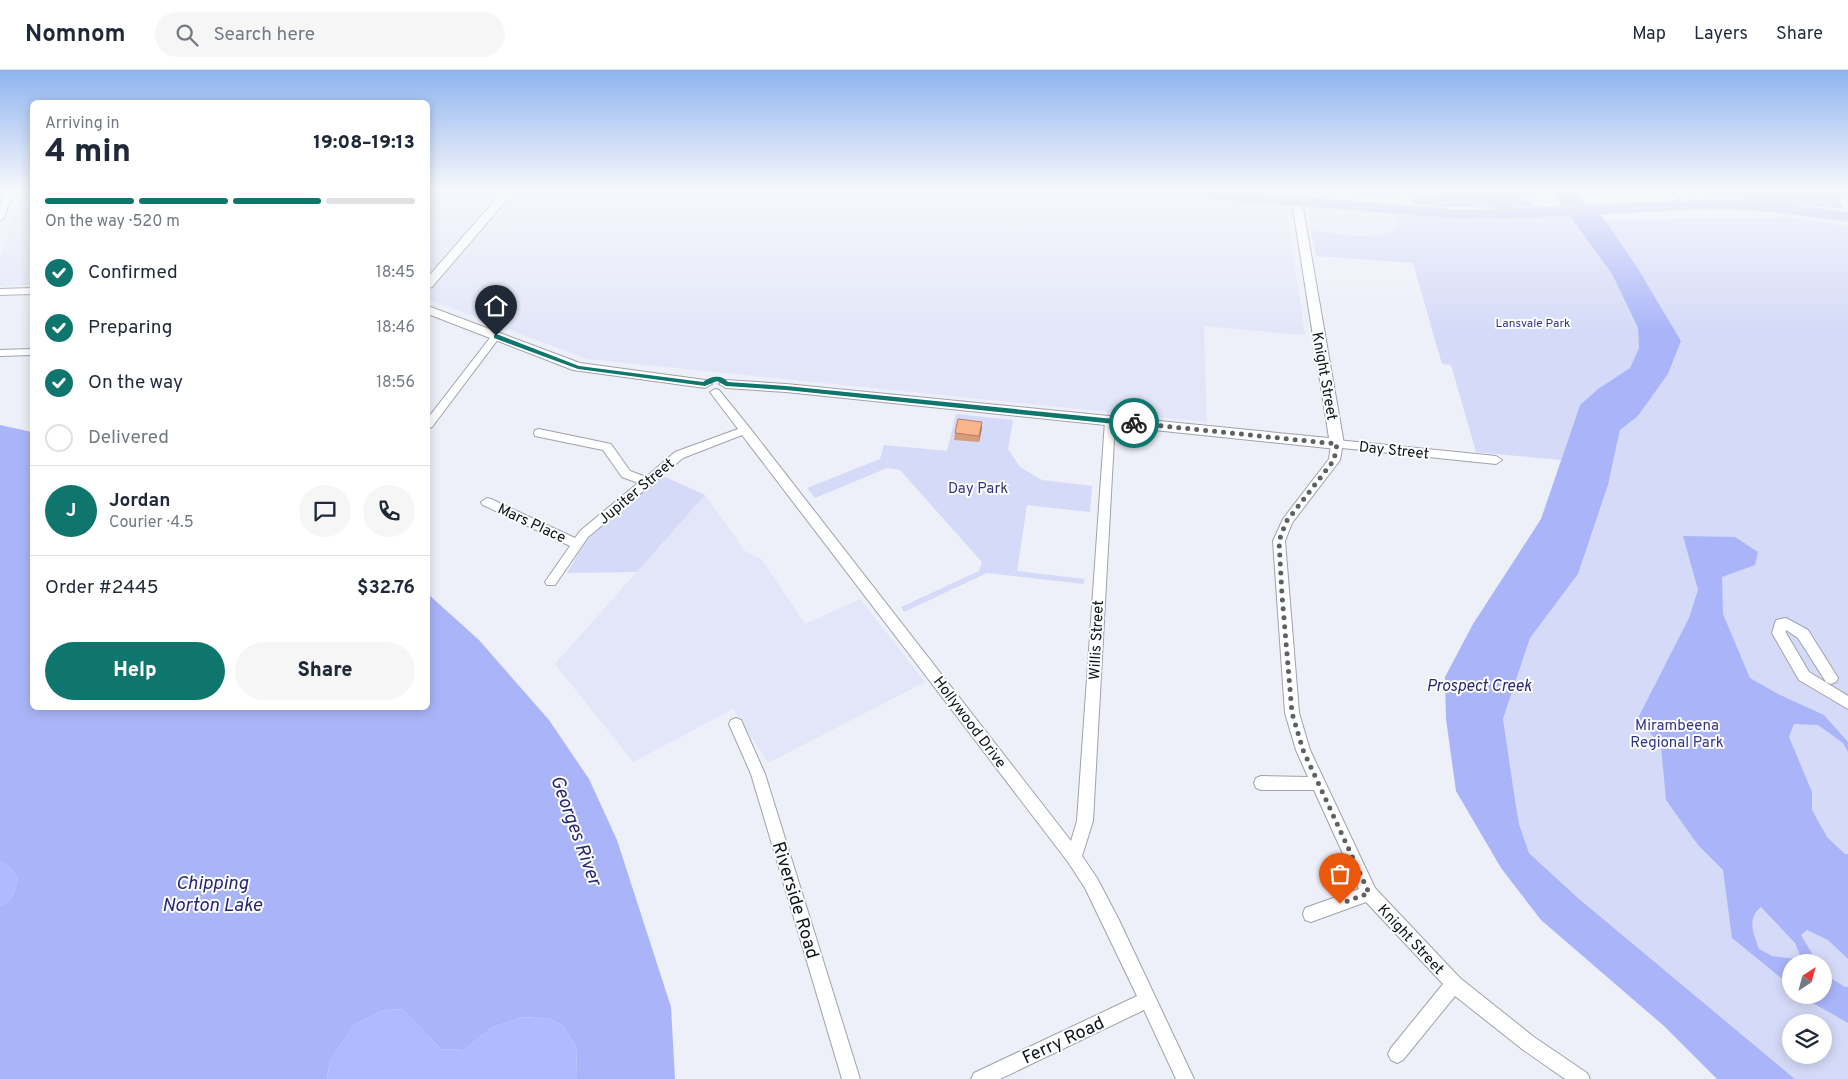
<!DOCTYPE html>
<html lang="en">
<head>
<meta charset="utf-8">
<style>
	:root { --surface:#fff; --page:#f6f6f7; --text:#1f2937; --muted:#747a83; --line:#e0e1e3; --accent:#0f766e }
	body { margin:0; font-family:Overpass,sans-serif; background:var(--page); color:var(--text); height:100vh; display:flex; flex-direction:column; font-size:19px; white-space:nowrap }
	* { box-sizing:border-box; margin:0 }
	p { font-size:16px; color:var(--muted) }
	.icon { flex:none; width:28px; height:28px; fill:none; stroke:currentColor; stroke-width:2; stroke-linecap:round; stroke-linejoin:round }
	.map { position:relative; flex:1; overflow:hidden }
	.side { position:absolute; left:30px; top:30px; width:400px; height:610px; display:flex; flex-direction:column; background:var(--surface); border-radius:8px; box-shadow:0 2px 12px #0003 }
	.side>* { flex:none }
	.needle { width:32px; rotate:36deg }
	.fabs { position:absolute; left:1782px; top:884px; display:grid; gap:10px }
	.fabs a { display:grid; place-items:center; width:50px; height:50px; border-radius:50%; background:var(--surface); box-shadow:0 2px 12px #0003; font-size:25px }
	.pin { position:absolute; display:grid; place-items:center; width:42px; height:42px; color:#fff; margin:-51px -21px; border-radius:50% 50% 50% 0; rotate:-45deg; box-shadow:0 0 5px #0007 }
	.pin .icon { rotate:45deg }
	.courier { position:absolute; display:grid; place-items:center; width:50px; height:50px; margin:-25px; border:4px solid #0f766e; border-radius:50%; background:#fff; color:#222; box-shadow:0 1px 6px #0007 }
	.head em { font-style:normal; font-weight:800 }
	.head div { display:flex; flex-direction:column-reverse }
	.head { display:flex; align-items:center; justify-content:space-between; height:85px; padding:0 15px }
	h1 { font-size:32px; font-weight:800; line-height:38px }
	.bar { display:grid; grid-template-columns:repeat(4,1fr); gap:8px 5px; align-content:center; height:60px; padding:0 15px }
	.bar i { height:6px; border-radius:4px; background:var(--line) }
	.bar .selected { background:var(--accent) }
	.bar p { grid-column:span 4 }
	.line { display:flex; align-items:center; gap:12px; padding:0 15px; border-top:1px solid var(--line) }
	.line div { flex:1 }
	.round { display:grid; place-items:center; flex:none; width:52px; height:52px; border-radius:26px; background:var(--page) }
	ol { padding:0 15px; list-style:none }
	li { display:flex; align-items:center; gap:15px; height:55px }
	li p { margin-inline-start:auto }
	li .icon { padding:5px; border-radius:50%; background:var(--accent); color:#fff; stroke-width:4 }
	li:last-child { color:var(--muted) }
	li i { width:28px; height:28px; border:2px solid var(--line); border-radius:50% }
	.button { display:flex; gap:10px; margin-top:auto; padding:10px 15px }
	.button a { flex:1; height:58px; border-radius:30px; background:var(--accent); color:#fff; font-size:20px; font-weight:800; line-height:58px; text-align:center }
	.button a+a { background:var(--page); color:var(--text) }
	header { display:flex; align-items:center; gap:30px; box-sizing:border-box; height:70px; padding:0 25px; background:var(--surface); border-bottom:1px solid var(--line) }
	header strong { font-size:24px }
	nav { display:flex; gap:28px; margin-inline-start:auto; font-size:18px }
	.search { width:350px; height:45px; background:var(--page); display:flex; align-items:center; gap:12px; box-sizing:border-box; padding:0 18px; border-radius:28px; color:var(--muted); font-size:19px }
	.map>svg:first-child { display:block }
	.built { fill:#e2e6f8 }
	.green { fill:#d5daf8; fill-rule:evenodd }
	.forest { fill:#b0bbff }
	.water { fill:#aab5f9; fill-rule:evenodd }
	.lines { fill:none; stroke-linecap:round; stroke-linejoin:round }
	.minor-casing { stroke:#a0a2ac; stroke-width:2 }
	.tertiary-casing { stroke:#a0a2ac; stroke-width:2 }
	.trunk-casing { stroke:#d0d0d0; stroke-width:2 }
	.minor { fill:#fff; fill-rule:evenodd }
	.tertiary { fill:#fff; fill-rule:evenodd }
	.trunk { fill:#b2bbf2; fill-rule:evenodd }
	.wall { fill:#d89c79 }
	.shaded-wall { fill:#b07f63 }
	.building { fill:#fbb58d; stroke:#b07f63 }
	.route { fill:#0f766e }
	.done { stroke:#5f6065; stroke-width:5; stroke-dasharray:0 9 }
	.labels { text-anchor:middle; stroke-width:4; stroke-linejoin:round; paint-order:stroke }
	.far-park-label { font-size:12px; fill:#323582; stroke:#fcfdff }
	.street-label { font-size:15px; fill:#121316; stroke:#fcfdff }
	.park-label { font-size:15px; fill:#323582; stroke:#fcfdff }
	.water-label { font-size:16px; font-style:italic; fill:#262672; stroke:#fcfdff }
	.near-street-label { font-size:18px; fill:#121316; stroke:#fcfdff }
	.near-water-label { font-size:19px; font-style:italic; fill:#262672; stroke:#fcfdff }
</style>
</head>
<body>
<header>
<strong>Nomnom</strong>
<div class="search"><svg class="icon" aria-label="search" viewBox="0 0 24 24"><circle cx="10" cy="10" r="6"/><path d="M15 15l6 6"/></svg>Search here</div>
<nav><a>Map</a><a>Layers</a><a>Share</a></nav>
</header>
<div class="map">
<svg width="1848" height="1009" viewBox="0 0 1848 1009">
	<rect width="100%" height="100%" fill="#edeff9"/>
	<g class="built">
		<polygon points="22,120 32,120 32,215 0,216 0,187"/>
		<polygon points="428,120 1094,120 1282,136 1286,138 1305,265 1204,256 1207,352 587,289 428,229"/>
		<polygon points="1309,138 1396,145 1399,157 1396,162 1381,167 1311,160"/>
		<polygon points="705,425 745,481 762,490 805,554 860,529 925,612 768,693 733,639 633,692 555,594"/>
	</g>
	<g class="green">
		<polygon points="1285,120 1476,120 1378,127"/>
		<path d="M1396 145 1482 150 1569 145 1612 204 1638 258 1639 278 1631 298 1598 319 1580 335 1561 390 1476 382 1451 295 1442 294 1413 193 1316 186 1311 160C1331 162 1388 174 1399 157Z"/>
		<path d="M1792 147 1848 156V1009H1795L1578 828 1529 783 1519 754 1503 649 1530 567 1578 504 1608 415 1620 360 1638 346 1668 304 1681 271 1637 197 1605 150ZM1791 892H1824V925H1791ZM1791 952H1824V985H1791Z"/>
		<polygon points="956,344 1013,350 1008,379 1020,397 1042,410 1092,416 1090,442 1027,435 1017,501 1084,509 1084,514 987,503 904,542 901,537 979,501 982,492 900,400 887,398 815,428 807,418 880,389 884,375 947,381"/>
		<polygon points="661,405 705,425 637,502 567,503 583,475 590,467"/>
	</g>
	<g class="forest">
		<polygon points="1687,120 1806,120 1839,127 1844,139 1728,128"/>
		<polygon points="1512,125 1536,136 1505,138 1427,136"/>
		<path d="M0 791 10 798 18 808C15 821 13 830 0 836Z"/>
		<polygon points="402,939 441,979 464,980 493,957 522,947 550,949 563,956 577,978 576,1009 327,1009 330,990 355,954 382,941"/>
	</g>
	<g class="water">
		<polygon points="1551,120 1571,120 1605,150 1637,197 1681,271 1668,304 1638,346 1620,360 1608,415 1578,504 1530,568 1503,649 1515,729 1519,754 1529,783 1578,828 1795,1009 1717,1009 1664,956 1541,850 1501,798 1456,721 1446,649 1445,607 1473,554 1541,449 1580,335 1598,319 1630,298 1639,278 1638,258 1612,204"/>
		<path d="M0 355 32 362V638H428V524L479 570 549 650 589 709 617 770 671 937 675 1009H576L577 978 563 956 550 949 522 947 493 957 464 980 441 979 402 939 382 941 355 954 330 990 327 1009H0V836C13 830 15 821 18 808L10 798 0 791Z"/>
		<path d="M1683 466 1735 467 1758 482 1755 495 1722 507 1723 544 1750 608 1778 624 1824 645 1848 672V682L1843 673 1818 655 1794 654 1789 667 1812 722V740L1827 767 1845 784H1848V889L1828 870 1807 860 1801 865 1817 892H1791V916L1732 868 1723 800 1698 775 1666 730 1661 676 1638 648 1689 548 1698 520ZM1761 837 1795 873 1802 890 1772 886 1759 879C1754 864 1746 849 1761 837Z"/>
		<polygon points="1824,904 1845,917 1848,917 1848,953 1813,933 1802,925 1824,925"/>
	</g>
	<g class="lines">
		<g class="minor-casing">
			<g id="minor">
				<polygon points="6,120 14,120 4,148 0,151 0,136"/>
				<polygon points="32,218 32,224 0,225 0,219"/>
				<polygon points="496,263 501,266 499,268 432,357 428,358 428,348 493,264"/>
				<polygon points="32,279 32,285 0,286 0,280"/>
				<polygon points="715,319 719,320 749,357 1071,771 1077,751 1105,351 1106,349 1114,349 1115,351 1093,751 1082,786 1097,808 1119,850 1194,1009 1176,1009 1144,940 1000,1009 971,1009 974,1003 1137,926 1085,818 1068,792 742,365 683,388 588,467 555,515 547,515 545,512 570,476 483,435 481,432 487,428 491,429 575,468 580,461 638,413 622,407 603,380 535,366 534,363 535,360 539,359 611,374 630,401 646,407 675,382 738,359 710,322"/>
				<polygon points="1337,370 1496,386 1502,390 1496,394 1342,378 1340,390 1292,453 1285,471 1299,643 1310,680 1375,818 1460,908 1534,967 1587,1003 1590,1009 1565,1009 1522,979 1455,926 1403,990 1397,993 1391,990 1388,984 1391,978 1443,914 1366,832 1311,852 1305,850 1303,844 1305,838 1359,819 1314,720 1261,720 1256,718 1254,713 1256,708 1261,706 1308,707 1296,680 1285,643 1273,471 1283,449 1329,389 1331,374"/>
				<polygon points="1786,548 1808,560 1838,608 1836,612 1831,614 1826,612 1798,568 1786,560 1786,563 1809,602 1848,626 1848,639 1799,610 1772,563 1776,550"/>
				<polygon points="736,648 741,650 765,704 860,1009 842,1009 751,704 729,654 731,650"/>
			</g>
		</g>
		<g class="tertiary-casing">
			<g id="tertiary">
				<polygon points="504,120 515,120 432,217 428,218 428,207"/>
				<polygon points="1671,120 1682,120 1696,134 1691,137 1687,136"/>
				<polygon points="1297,129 1302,132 1344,374 1342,377 1337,379 786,322 726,318 719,314 726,310 786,314 1329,368 1292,132"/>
				<polygon points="428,236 580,293 705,310 712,314 705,318 573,300 428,244"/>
			</g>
		</g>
		<g class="trunk-casing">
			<g id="trunk">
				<polygon points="1147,120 1208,120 1455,140 1514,139 1712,130 1770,132 1848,143 1848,151 1770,141 1712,138 1514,148 1455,148 1154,124"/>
				<polygon points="1488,120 1539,120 1532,124 1420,135 1415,134 1413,131 1415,128 1420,127"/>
				<polygon points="1823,120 1848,121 1848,129 1825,123"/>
			</g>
		</g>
		<use href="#minor" class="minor"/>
		<use href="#tertiary" class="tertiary"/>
		<use href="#trunk" class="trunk"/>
	</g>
	<polygon class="wall" points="982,352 982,358 979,372 954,370 955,363"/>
	<polygon class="shaded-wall" points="982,352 982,358 979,372 979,366"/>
	<polygon class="building" points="958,349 982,352 979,366 955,363"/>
	<linearGradient id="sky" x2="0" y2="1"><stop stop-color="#8fb4ef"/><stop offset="0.46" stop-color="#f7f8fc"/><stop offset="1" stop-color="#f7f8fc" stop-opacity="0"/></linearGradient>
	<rect width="1848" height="261" fill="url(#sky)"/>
	<path class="route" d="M494 265H499L579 296 703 312C710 306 722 304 728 312L786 316 1134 351 1137 353 1134 356 786 320 726 316 717 311 705 316 578 299 494 268Z"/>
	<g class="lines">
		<polyline class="done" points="1134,353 1337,374 1334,390 1286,452 1279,471 1282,525 1292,643 1303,680 1369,823 1340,834"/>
	</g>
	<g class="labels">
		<g class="far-park-label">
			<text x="1533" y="257">Lansvale Park</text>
		</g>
		<g class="street-label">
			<text transform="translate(1325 306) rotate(80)" y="5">Knight Street</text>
			<text transform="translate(1394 380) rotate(6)" y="5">Day Street</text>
			<text transform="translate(636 421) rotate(-40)" y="5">Jupiter Street</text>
			<text transform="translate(532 453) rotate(25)" y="5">Mars Place</text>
			<text transform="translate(1096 570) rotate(-87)" y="5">Willis Street</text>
			<text transform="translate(970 652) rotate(53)" y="5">Hollywood Drive</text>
			<text transform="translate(1411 869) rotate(47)" y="5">Knight Street</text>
		</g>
		<g class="park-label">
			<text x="978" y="423">Day Park</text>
			<text x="1677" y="660">Mirambeena<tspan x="1677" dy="17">Regional Park</tspan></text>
		</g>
		<g class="water-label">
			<text x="1479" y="621">Prospect Creek</text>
		</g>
		<g class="near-street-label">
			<text transform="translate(796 830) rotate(73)" y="6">Riverside Road</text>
			<text transform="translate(1063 970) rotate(-25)" y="6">Ferry Road</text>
		</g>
		<g class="near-water-label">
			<text transform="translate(577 760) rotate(70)" y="7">Georges River</text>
			<text x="212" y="819">Chipping<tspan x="212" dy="22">Norton Lake</tspan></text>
		</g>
	</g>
</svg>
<div class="fabs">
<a><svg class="needle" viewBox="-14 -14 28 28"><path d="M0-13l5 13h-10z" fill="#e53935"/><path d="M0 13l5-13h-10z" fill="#747a83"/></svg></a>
<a><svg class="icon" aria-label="layers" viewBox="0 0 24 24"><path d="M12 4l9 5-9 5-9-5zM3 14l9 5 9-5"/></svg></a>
</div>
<div class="pin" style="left:1340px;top:834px;background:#ea580c"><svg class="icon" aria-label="bag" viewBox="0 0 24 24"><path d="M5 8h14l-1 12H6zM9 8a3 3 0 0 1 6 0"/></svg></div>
<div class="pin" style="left:496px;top:266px;background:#1f2937"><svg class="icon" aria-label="home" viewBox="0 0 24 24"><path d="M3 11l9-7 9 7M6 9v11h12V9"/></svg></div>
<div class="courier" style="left:1134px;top:353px"><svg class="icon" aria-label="bike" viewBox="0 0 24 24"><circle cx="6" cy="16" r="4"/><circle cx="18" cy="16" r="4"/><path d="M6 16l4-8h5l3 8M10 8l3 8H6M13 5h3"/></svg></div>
<section class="side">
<div class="head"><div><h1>4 min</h1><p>Arriving in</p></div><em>19:08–19:13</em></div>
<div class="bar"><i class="selected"></i><i class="selected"></i><i class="selected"></i><i></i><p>On the way · 520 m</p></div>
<ol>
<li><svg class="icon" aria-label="check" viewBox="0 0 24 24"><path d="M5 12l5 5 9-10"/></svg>Confirmed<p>18:45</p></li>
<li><svg class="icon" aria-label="check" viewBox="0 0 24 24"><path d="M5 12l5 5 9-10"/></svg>Preparing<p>18:46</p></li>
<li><svg class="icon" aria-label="check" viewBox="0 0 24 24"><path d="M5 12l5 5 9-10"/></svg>On the way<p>18:56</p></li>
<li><i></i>Delivered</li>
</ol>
<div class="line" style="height:90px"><b class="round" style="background:var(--accent);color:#fff">J</b><div><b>Jordan</b><p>Courier · 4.5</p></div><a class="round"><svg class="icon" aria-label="chat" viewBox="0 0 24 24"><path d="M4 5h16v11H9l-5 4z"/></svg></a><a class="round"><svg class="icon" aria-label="phone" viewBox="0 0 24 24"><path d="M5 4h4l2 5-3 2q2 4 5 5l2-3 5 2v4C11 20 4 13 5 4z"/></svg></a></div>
<div class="line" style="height:65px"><div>Order #2445</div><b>$32.76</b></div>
<div class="button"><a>Help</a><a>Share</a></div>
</section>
</div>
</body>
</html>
